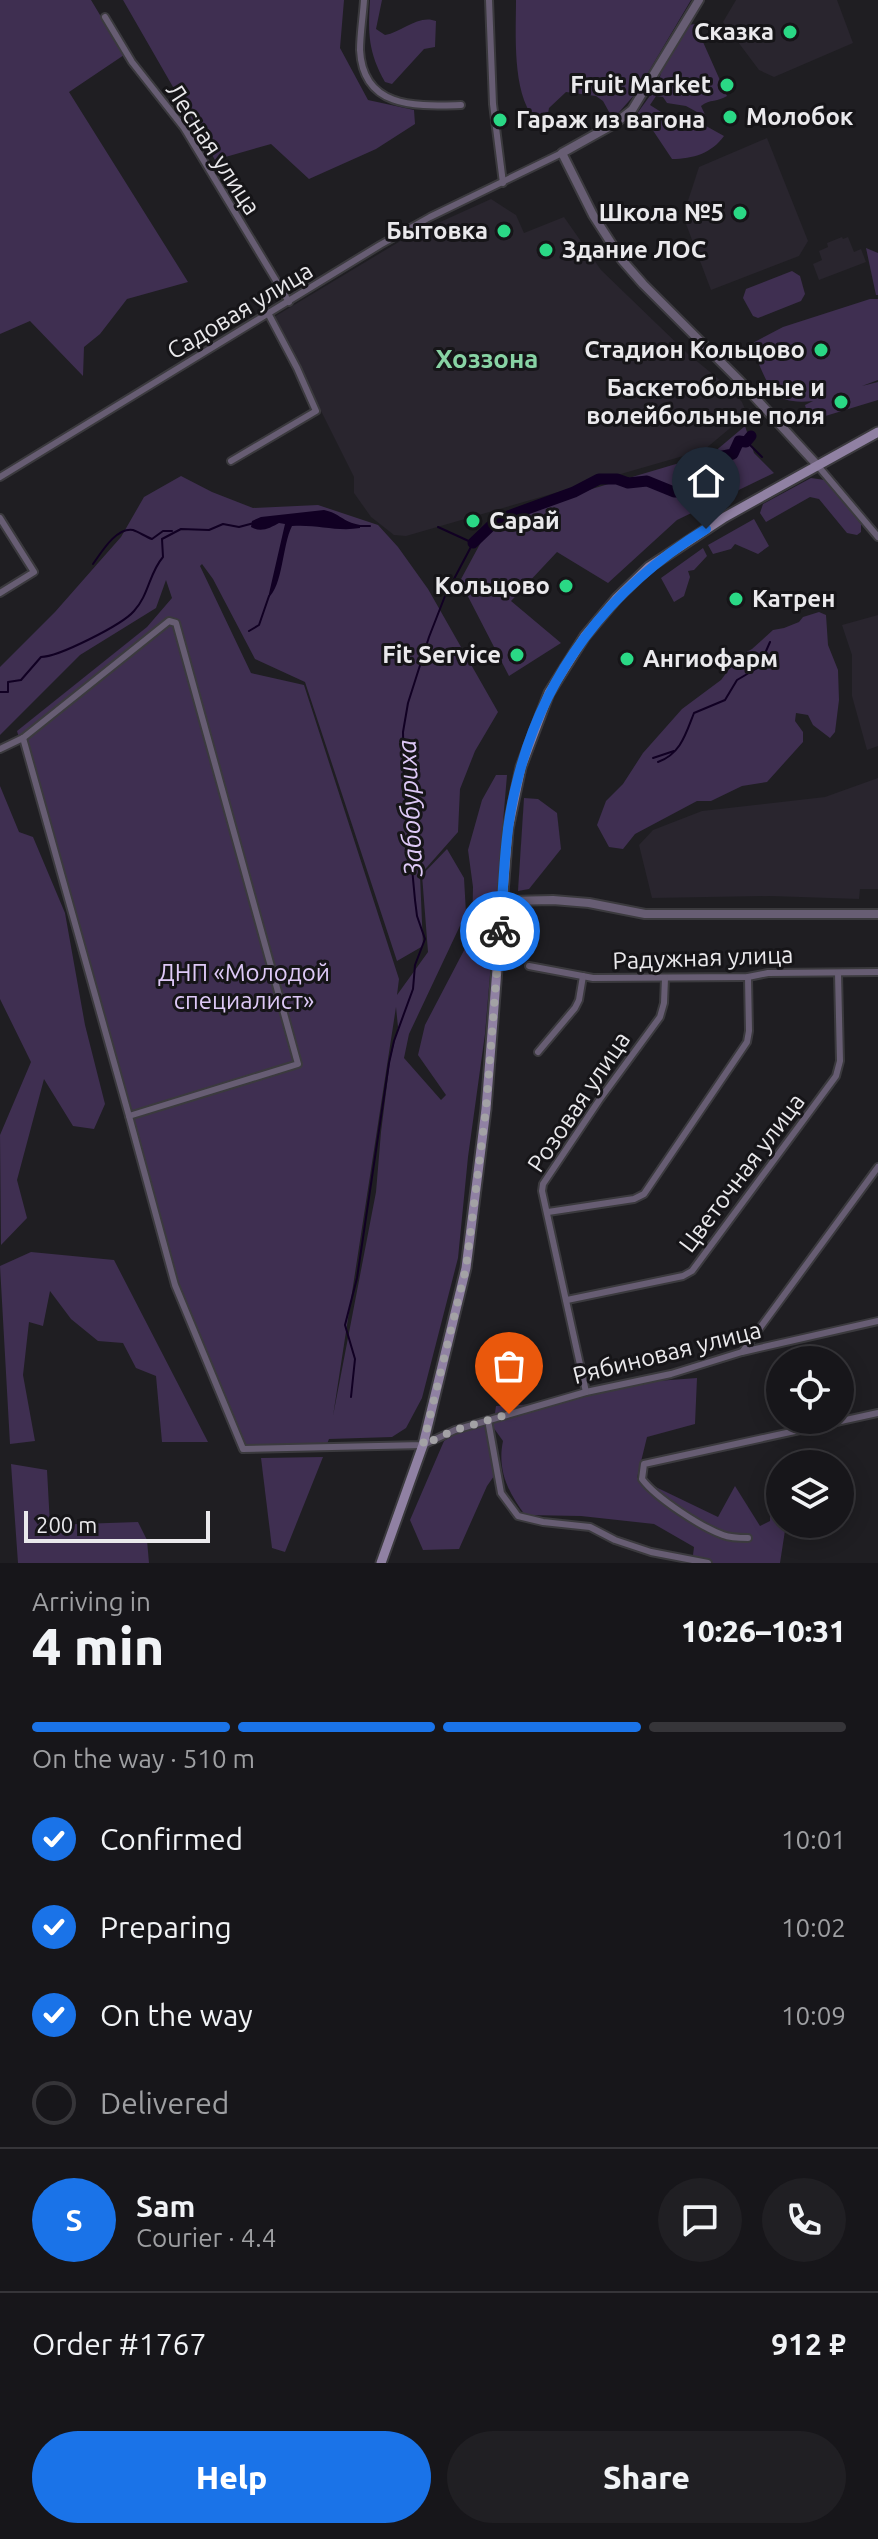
<!DOCTYPE html>
<html lang="en">
<head>
<meta charset="utf-8">
<style>
	:root { --surface:#17161a; --page:#201f23; --text:#f1f3f6; --muted:#9e9fa2; --line:#363539; --accent:#1a73e8 }
	body { margin:0; font-family:Ubuntu,sans-serif; background:var(--page); color:var(--text); height:100vh; display:flex; flex-direction:column; font-size:30px; white-space:nowrap }
	* { box-sizing:border-box; margin:0 }
	p { font-size:26px; color:var(--muted) }
	.icon { flex:none; width:44px; height:44px; fill:none; stroke:currentColor; stroke-width:2; stroke-linecap:round; stroke-linejoin:round }
	.map { position:relative; height:1563px; overflow:hidden }
	.drawer { display:flex; flex-direction:column; background:var(--surface); flex:1 }
	.drawer>* { flex:none }
	.controls { position:absolute; left:766px; top:1346px; display:grid; gap:16px }
	.controls a { display:grid; place-items:center; width:88px; height:88px; border-radius:50%; background:var(--surface); box-shadow:0 4px 20px #0003,0 0 0 2px var(--line); font-size:40px }
	.scale { position:absolute; left:24px; bottom:20px; width:186px; box-sizing:border-box; padding-left:8px; border:4px solid #eae9ec; border-top:0; font-size:22px; line-height:28px; white-space:nowrap; color:#eae9ec; -webkit-text-stroke:6px #161518; paint-order:stroke }
	.pin { position:absolute; display:grid; place-items:center; width:68px; height:68px; color:#fff; margin:-82px -34px; border-radius:50% 50% 50% 0; rotate:-45deg; box-shadow:0 0 8px #0007 }
	.pin .icon { rotate:45deg }
	.courier { position:absolute; display:grid; place-items:center; width:80px; height:80px; margin:-40px; border:6px solid #1a73e8; border-radius:50%; background:#fff; color:#222; box-shadow:0 2px 10px #0007 }
	.summary em { font-style:normal; font-weight:800 }
	.summary div { display:flex; flex-direction:column-reverse }
	.summary { display:flex; align-items:center; justify-content:space-between; height:136px; padding:0 32px }
	h1 { font-size:52px; font-weight:800; line-height:60px }
	.bar { display:grid; grid-template-columns:repeat(4,1fr); gap:12px 8px; align-content:center; height:96px; padding:0 32px }
	.bar i { height:10px; border-radius:6px; background:var(--line) }
	.bar .current { background:var(--accent) }
	.bar p { grid-column:span 4 }
	.line { display:flex; align-items:center; gap:20px; padding:0 32px; border-top:2px solid var(--line) }
	.line div { flex:1 }
	.round { display:grid; place-items:center; flex:none; width:84px; height:84px; border-radius:42px; background:var(--page) }
	ol { padding:0 32px; list-style:none }
	li { display:flex; align-items:center; gap:24px; height:88px }
	li p { margin-inline-start:auto }
	li .icon { padding:8px; border-radius:50%; background:var(--accent); color:#fff; stroke-width:4 }
	li:last-child { color:var(--muted) }
	li i { width:44px; height:44px; border:4px solid var(--line); border-radius:50% }
	.cta { display:flex; gap:16px; margin-top:auto; padding:16px 32px }
	.cta a { flex:1; height:92px; border-radius:48px; background:var(--accent); color:#fff; font-size:32px; font-weight:800; line-height:92px; text-align:center }
	.cta a+a { background:var(--page); color:var(--text) }
	.map>svg:first-child { display:block }
	.built { fill:#29252e }
	.green { fill:#3f2f51; fill-rule:evenodd }
	.water { fill:#110023 }
	.lines { fill:none; stroke-linecap:round; stroke-linejoin:round }
	.stream { stroke:#110023; stroke-width:2 }
	.river { stroke:#110023; stroke-width:11 }
	.minor-casing { stroke:#3b3a3e; stroke-width:10 }
	.tertiary-casing { stroke:#3b3a3e; stroke-width:12 }
	.secondary-casing { stroke:#3b3a3e; stroke-width:13 }
	.minor { stroke:#675d73; stroke-width:6 }
	.tertiary { stroke:#675d73; stroke-width:8 }
	.secondary { stroke:#9081a3; stroke-width:9 }
	.done { stroke:#a3a2a5; stroke-width:8; stroke-dasharray:0 14.4 }
	.route { stroke:#1a73e8; stroke-width:10 }
	.poi-dot { fill:#2ad885; stroke:#161518; stroke-width:3 }
	.labels { text-anchor:middle; stroke-width:6; stroke-linejoin:round; paint-order:stroke }
	.poi-label { font-size:24px; font-weight:bold; fill:#eae9ec; stroke:#161518; text-anchor:end }
	.street-label { font-size:24px; fill:#eae9ec; stroke:#161518 }
	.park-label { font-size:24px; fill:#dec9f7; stroke:#161518 }
	.neighbourhood-label { font-size:26px; font-weight:bold; fill:#88d3a4; stroke:#161518 }
	.water-label { font-size:26px; font-style:italic; fill:#dec9f7; stroke:#161518 }
</style>
</head>
<body>
<div class="map">
<svg width="878" height="1563" viewBox="0 0 878 1563">
	<rect width="100%" height="100%" fill="#1f1e22"/>
	<g class="built">
		<polygon points="736,0 837,0 853,43 774,77 759,70 723,22"/>
		<polygon points="767,138 808,241 799,256 711,290 683,216 699,167"/>
		<polygon points="491,199 516,215 524,233 564,217 601,270 688,354 726,385 742,402 747,414 704,450 406,536 394,535 371,517 354,493 354,477 274,317 407,237"/>
		<polygon points="842,237 843,239 848,237 854,252 861,249 866,262 819,280 813,264 822,260 819,251 828,247 827,243"/>
		<polygon points="878,615 878,746 867,750 852,696 852,655 842,625"/>
		<polygon points="878,778 878,889 860,889 859,899 771,896 652,898 639,845 653,830 702,811 825,797"/>
	</g>
	<g class="green">
		<polygon points="0,0 91,0 124,55 69,92 188,282 127,299 100,334 84,347 83,376 30,321 0,334"/>
		<polygon points="123,0 344,0 340,48 368,100 414,110 415,124 376,149 309,179 271,144 215,160"/>
		<path d="M370 0H382L376 29 385 35C402 32 419 14 436 21L435 47 424 49 392 84 385 82C368 52 368 33 370 0Z"/>
		<path d="M516 0H691L636 93 613 119 603 101 596 96 566 92 549 108 547 119 534 118C512 92 516 33 516 0Z"/>
		<path d="M695 24 727 96C718 102 710 99 701 106L706 117 686 106 667 103 663 97 656 96 650 105 661 112 668 128H672L674 123 701 129 706 126 724 136C712 153 693 159 672 159L650 126 636 115 657 86 662 70 688 25Z"/>
		<polygon points="866,248 878,253 878,295 876,295"/>
		<polygon points="792,271 800,276 805,294 801,301 758,318 753,316 743,298 746,289"/>
		<path d="M870 299H878V380L862 386 878 382V400L809 421 805 405 813 401C764 407 769 376 749 345L783 327Z"/>
		<polygon points="745,426 754,453 774,473 677,520 608,583 557,552 511,601 561,643 509,676 460,581 494,518 713,453"/>
		<path d="M181 476 212 492 253 508 318 505 378 525 398 547 428 589 498 712 475 751 460 789 458 832 420 875 423 946 397 961 305 682 255 659 213 579 202 564 200 566 251 673 304 685 399 979 397 995 428 952 422 875 447 849 464 878 466 913 409 1034 404 1058 441 1100 446 1095 418 1055 425 1025 472 935 473 887 468 850 482 800 496 775H507L485 1034 468 1157 458 1258 422 1398 406 1428 392 1437 329 1439 327 1444 240 1447 233 1435 171 1281 17 731 147 627 172 598 166 580 156 608 80 655 0 735V667L55 612 121 537 144 497ZM396 1007 398 1027 390 1061 381 1132 376 1192 333 1416Z"/>
		<polygon points="811,478 825,480 861,524 861,532 857,535 847,533 819,499 810,497 766,522 760,513 763,504"/>
		<polygon points="754,519 769,546 758,554 735,544 731,549 713,554 708,545"/>
		<polygon points="703,548 707,556 694,570 688,571 690,577 684,596 674,602 661,578"/>
		<polygon points="819,612 826,615 828,645 838,670 839,700 835,732 830,738 813,725 808,715 796,713 795,721 803,732 803,742 767,782 742,786 711,801 697,801 635,834 623,849 609,847 597,825 606,801 623,784 643,753 682,709 721,680 739,656 752,649 773,630 784,628 799,622 803,617"/>
		<polygon points="0,786 19,832 33,837 65,913 85,1025 105,1104 94,1129 73,1126 44,1079 17,1180 27,1218 1,1245 0,1135 31,1062 0,999"/>
		<polygon points="524,798 538,799 557,813 561,849 529,889 518,891"/>
		<polygon points="31,1252 114,1260 208,1442 162,1442 156,1376 136,1368 123,1343 98,1341 71,1319 50,1291 43,1326 29,1322 23,1375 35,1441 10,1444 0,1266"/>
		<path d="M697 1378 695 1424 647 1437 637 1478 718 1517 735 1486 760 1526 770 1521 771 1487 780 1486V1524H786L780 1563H692L694 1547 654 1524 581 1516 525 1515C508 1492 497 1470 503 1441L493 1427 496 1406 558 1403 630 1383Z"/>
		<polygon points="476,1420 485,1423 494,1476 487,1486 459,1549 423,1550 410,1520 444,1441"/>
		<polygon points="323,1457 285,1552 272,1548 261,1458"/>
		<polygon points="11,1464 47,1470 50,1525 138,1522 147,1540 149,1563 18,1563"/>
	</g>
	<path class="water" d="M324 510C340 513 342 522 360 525V528C337 532 316 524 292 526 282 546 283 586 268 598L285 524 279 523C270 528 261 533 251 527L252 521 261 517Z"/>
	<g class="lines">
		<g class="stream">
			<polyline points="746,441 762,457"/>
			<polyline points="360,526 370,526"/>
			<path d="M93 564C101 553 116 527 133 530 139 532 146 537 152 539L163 531H172"/>
			<polyline points="249,631 259,625 269,596"/>
			<path d="M0 692H8V682L21 680 41 657C58 657 122 625 134 611 149 595 149 573 163 557L162 539 181 529 209 530 223 524 239 527 254 523"/>
			<polyline points="653,758 674,751"/>
			<path d="M658 762C681 754 686 733 694 713L725 700 737 680 759 667 770 642"/>
			<polyline points="351,1397 355,1359 345,1325 357,1278 389,1063 394,1041 413,989 415,965 425,939 417,916 415,900 404,783 403,732 408,703 429,637 445,596 473,543 438,527"/>
		</g>
		<polyline class="river" points="473,543 497,520 574,492 599,479 617,479 628,483 647,481 674,492 683,492 696,485 713,469 718,457 733,454 739,441 746,442 751,436"/>
		<g class="minor-casing">
			<g id="minor">
				<path d="M364 0C363 16 360 34 360 50 363 110 418 106 461 105"/>
				<polyline points="489,0 493,104 503,183"/>
				<polyline points="105,17 132,62 184,128 289,302"/>
				<polyline points="231,461 316,411 297,368 269,315"/>
				<polyline points="818,466 878,537"/>
				<polyline points="0,477 380,245 430,217 562,153"/>
				<polyline points="0,518 34,572 0,593"/>
				<polyline points="23,738 129,1116"/>
				<polyline points="0,749 23,738 169,621 176,623 298,1064 129,1116 175,1285 243,1449 423,1445 455,1430 586,1392 671,1374 742,1352 878,1321"/>
				<polyline points="529,966 593,978 748,977 768,973 878,972"/>
				<polyline points="538,1052 575,1008 579,1000 583,976"/>
				<polyline points="548,1212 634,1199 644,1194 747,1042 749,1031 748,977"/>
				<polyline points="567,1300 683,1276 692,1271 836,1076 840,1061 838,973"/>
				<polyline points="743,1351 878,1167"/>
				<polyline points="586,1392 542,1191 543,1184 600,1099 660,1017 664,1003 665,978"/>
				<polyline points="488,1420 501,1493 518,1516 543,1522 590,1527 615,1540 651,1552 708,1563"/>
				<path d="M748 1538C739 1538 731 1538 723 1535 701 1527 656 1498 642 1479L644 1464 878 1413"/>
			</g>
		</g>
		<g class="tertiary-casing">
			<g id="tertiary">
				<polyline points="699,0 632,110 614,124 562,153 593,215 622,260 643,284 739,380 818,466"/>
				<polyline points="502,901 553,900 589,903 645,914 878,914"/>
			</g>
		</g>
		<g class="secondary-casing">
			<polyline id="secondary" points="381,1563 423,1445 466,1268 486,1109 508,829 521,767 549,693 585,636 617,598 649,567 725,517 878,432"/>
		</g>
		<use href="#minor" class="minor"/>
		<use href="#tertiary" class="tertiary"/>
		<use href="#secondary" class="secondary"/>
	</g>
	<g class="lines">
		<polyline class="done" points="500,931 486,1109 466,1268 423,1445 455,1430 509,1414"/>
		<path class="route" d="M500 931C504 883 504 833 516 786 542 675 609 588 706 529"/>
	</g>
	<g class="poi-dot">
		<circle cx="790" cy="32" r="8"/>
		<circle cx="727" cy="85" r="8"/>
		<circle cx="730" cy="117" r="8"/>
		<circle cx="500" cy="120" r="8"/>
		<circle cx="740" cy="213" r="8"/>
		<circle cx="504" cy="231" r="8"/>
		<circle cx="546" cy="250" r="8"/>
		<circle cx="821" cy="350" r="8"/>
		<circle cx="841" cy="402" r="8"/>
		<circle cx="473" cy="521" r="8"/>
		<circle cx="566" cy="586" r="8"/>
		<circle cx="736" cy="599" r="8"/>
		<circle cx="517" cy="655" r="8"/>
		<circle cx="627" cy="659" r="8"/>
	</g>
	<g class="labels">
		<g class="poi-label">
			<text x="774" y="40">Сказка</text>
			<text x="711" y="93">Fruit Market</text>
			<text x="746" y="125" text-anchor="start">Молобок</text>
			<text x="516" y="128" text-anchor="start">Гараж из вагона</text>
			<text x="724" y="221">Школа №5</text>
			<text x="488" y="239">Бытовка</text>
			<text x="562" y="258" text-anchor="start">Здание ЛОС</text>
			<text x="805" y="358">Стадион Кольцово</text>
			<text x="825" y="396">Баскетобольные и<tspan x="825" dy="28">волейбольные поля</tspan></text>
			<text x="489" y="529" text-anchor="start">Сарай</text>
			<text x="550" y="594">Кольцово</text>
			<text x="752" y="607" text-anchor="start">Катрен</text>
			<text x="501" y="663">Fit Service</text>
			<text x="643" y="667" text-anchor="start">Ангиофарм</text>
		</g>
		<g class="street-label">
			<text transform="translate(213 149) rotate(57)" y="8">Лесная улица</text>
			<text transform="translate(240 311) rotate(-31)" y="8">Садовая улица</text>
			<text transform="translate(703 958) rotate(-2)" y="8">Радужная улица</text>
			<text transform="translate(579 1102) rotate(-56)" y="8">Розовая улица</text>
			<text transform="translate(742 1173) rotate(-53)" y="8">Цветочная улица</text>
			<text transform="translate(667 1353) rotate(-14)" y="8">Рябиновая улица</text>
		</g>
		<g class="park-label">
			<text x="244" y="981">ДНП «Молодой<tspan x="244" dy="28">специалист»</tspan></text>
		</g>
		<g class="neighbourhood-label">
			<text x="487" y="368">Хоззона</text>
		</g>
		<g class="water-label">
			<text transform="translate(410 808) rotate(-93)" y="9">Забобуриха</text>
		</g>
	</g>
</svg>
<div class="controls">
<a><svg class="icon" aria-label="locate" viewBox="0 0 24 24"><circle cx="12" cy="12" r="6"/><path d="M12 2v4M12 18v4M2 12h4M18 12h4"/></svg></a>
<a><svg class="icon" aria-label="layers" viewBox="0 0 24 24"><path d="M12 4l9 5-9 5-9-5zM3 14l9 5 9-5"/></svg></a>
</div>
<div class="scale">200 m</div>
<div class="pin" style="left:509px;top:1414px;background:#ea580c"><svg class="icon" aria-label="bag" viewBox="0 0 24 24"><path d="M5 8h14l-1 12H6zM9 8a3 3 0 0 1 6 0"/></svg></div>
<div class="pin" style="left:706px;top:529px;background:#1f2937"><svg class="icon" aria-label="home" viewBox="0 0 24 24"><path d="M3 11l9-7 9 7M6 9v11h12V9"/></svg></div>
<div class="courier" style="left:500px;top:931px"><svg class="icon" aria-label="bike" viewBox="0 0 24 24"><circle cx="6" cy="16" r="4"/><circle cx="18" cy="16" r="4"/><path d="M6 16l4-8h5l3 8M10 8l3 8H6M13 5h3"/></svg></div>
</div>
<section class="drawer">
<div class="summary"><div><h1>4 min</h1><p>Arriving in</p></div><em>10:26–10:31</em></div>
<div class="bar"><i class="current"></i><i class="current"></i><i class="current"></i><i></i><p>On the way · 510 m</p></div>
<ol>
<li><svg class="icon" aria-label="check" viewBox="0 0 24 24"><path d="M5 12l5 5 9-10"/></svg>Confirmed<p>10:01</p></li>
<li><svg class="icon" aria-label="check" viewBox="0 0 24 24"><path d="M5 12l5 5 9-10"/></svg>Preparing<p>10:02</p></li>
<li><svg class="icon" aria-label="check" viewBox="0 0 24 24"><path d="M5 12l5 5 9-10"/></svg>On the way<p>10:09</p></li>
<li><i></i>Delivered</li>
</ol>
<div class="line" style="height:144px"><b class="round" style="background:var(--accent);color:#fff">S</b><div><b>Sam</b><p>Courier · 4.4</p></div><a class="round"><svg class="icon" aria-label="chat" viewBox="0 0 24 24"><path d="M4 5h16v11H9l-5 4z"/></svg></a><a class="round"><svg class="icon" aria-label="phone" viewBox="0 0 24 24"><path d="M5 4h4l2 5-3 2q2 4 5 5l2-3 5 2v4C11 20 4 13 5 4z"/></svg></a></div>
<div class="line" style="height:104px"><div>Order #1767</div><b>912 ₽</b></div>
<div class="cta"><a>Help</a><a>Share</a></div>
</section>
</body>
</html>
